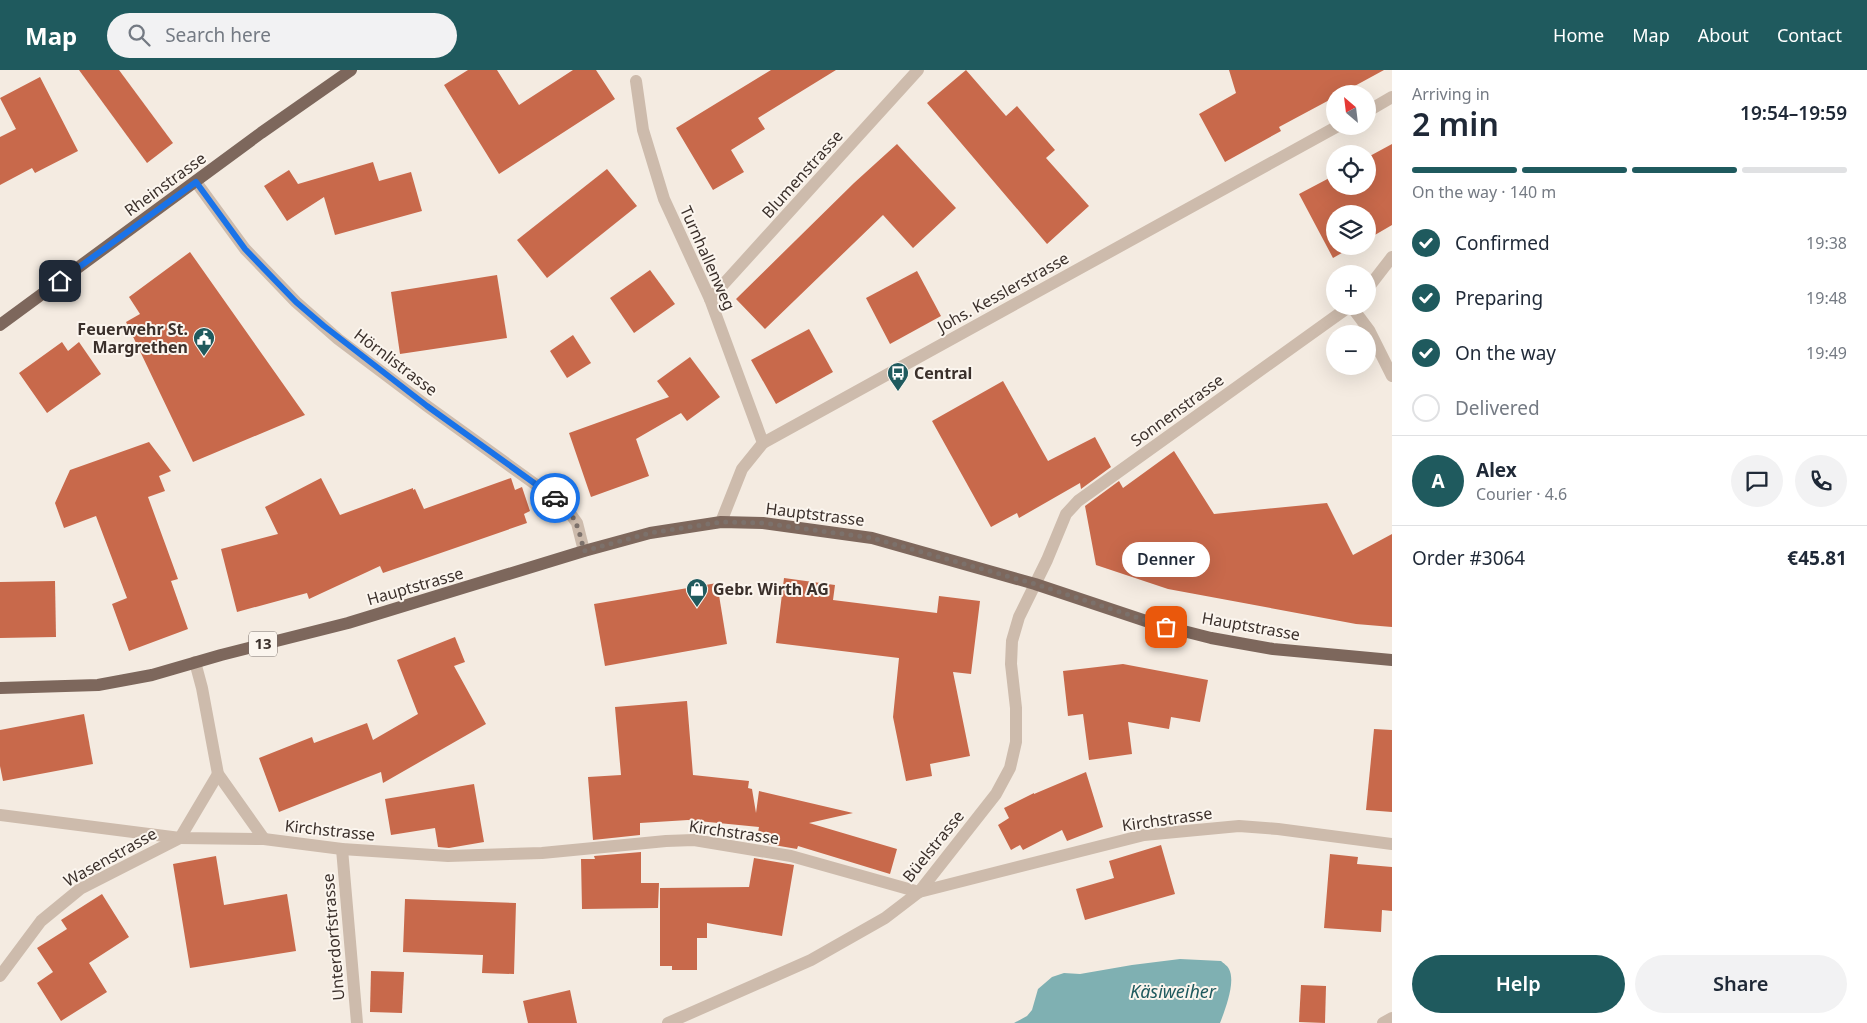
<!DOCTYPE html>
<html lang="en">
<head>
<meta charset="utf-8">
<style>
	:root { --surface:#fff; --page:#f2f2f3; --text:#1f2937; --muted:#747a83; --line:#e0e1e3; --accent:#1f5a5e }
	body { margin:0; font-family:"Noto Sans",sans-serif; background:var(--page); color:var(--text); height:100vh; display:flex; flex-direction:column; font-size:19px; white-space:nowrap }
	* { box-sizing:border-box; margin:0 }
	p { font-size:16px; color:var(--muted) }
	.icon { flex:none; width:28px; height:28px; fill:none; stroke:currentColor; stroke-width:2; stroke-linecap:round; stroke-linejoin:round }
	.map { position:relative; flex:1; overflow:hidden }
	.details { display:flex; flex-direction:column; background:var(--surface); width:475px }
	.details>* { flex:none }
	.needle { width:32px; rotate:332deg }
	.buttons { position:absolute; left:1326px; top:15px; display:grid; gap:10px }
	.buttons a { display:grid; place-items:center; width:50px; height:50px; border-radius:50%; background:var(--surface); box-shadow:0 5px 20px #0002; font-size:25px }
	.pin { position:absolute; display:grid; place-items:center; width:42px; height:42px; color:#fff; margin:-21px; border-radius:10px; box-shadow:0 2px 8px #0006 }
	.courier { position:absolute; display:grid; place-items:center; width:50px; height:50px; margin:-25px; border:4px solid #1a73e8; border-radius:50%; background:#fff; color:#222; box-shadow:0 1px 6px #0007 }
	.bubble { position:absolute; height:35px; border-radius:18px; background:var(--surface); box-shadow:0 5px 20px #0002; font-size:16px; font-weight:600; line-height:35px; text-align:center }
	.overview em { font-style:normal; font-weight:600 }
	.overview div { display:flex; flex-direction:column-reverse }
	.overview { display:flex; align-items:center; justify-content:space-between; height:85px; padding:0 20px }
	h1 { font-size:32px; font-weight:600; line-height:38px }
	.bar { display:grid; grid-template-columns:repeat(4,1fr); gap:8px 5px; align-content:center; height:60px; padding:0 20px }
	.bar i { height:6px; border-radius:4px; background:var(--line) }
	.bar .on { background:var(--accent) }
	.bar p { grid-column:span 4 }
	.line { display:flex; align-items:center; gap:12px; padding:0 20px; border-top:1px solid var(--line) }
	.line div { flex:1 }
	.round { display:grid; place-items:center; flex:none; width:52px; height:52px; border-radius:26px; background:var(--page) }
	ol { padding:0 20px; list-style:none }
	li { display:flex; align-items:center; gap:15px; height:55px }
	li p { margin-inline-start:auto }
	li .icon { padding:5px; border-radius:50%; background:var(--accent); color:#fff; stroke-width:4 }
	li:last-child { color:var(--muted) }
	li i { width:28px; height:28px; border:2px solid var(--line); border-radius:50% }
	.action { display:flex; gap:10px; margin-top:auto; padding:10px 20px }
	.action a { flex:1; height:58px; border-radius:30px; background:var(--accent); color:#fff; font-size:20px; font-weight:600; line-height:58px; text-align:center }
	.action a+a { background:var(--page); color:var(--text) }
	header { display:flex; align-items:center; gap:30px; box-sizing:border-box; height:70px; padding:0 25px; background:var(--accent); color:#fff }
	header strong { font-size:24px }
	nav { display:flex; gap:28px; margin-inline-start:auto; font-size:18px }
	.search { width:350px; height:45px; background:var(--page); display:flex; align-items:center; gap:12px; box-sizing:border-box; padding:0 18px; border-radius:28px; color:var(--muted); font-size:19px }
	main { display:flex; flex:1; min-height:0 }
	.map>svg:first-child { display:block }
	.water { fill:#7fb0b2 }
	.building { fill:#c8694b }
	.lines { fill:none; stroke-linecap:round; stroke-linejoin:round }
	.street { stroke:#cdbbac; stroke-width:12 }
	.primary { stroke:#7d675c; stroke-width:12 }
	.done { stroke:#7c716b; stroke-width:5; stroke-dasharray:0 9 }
	.route { stroke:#1a73e8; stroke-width:6 }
	.labels { text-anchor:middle; stroke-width:4; stroke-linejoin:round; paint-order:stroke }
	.shield { fill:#fbf5ee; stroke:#756b66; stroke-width:1 }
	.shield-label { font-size:15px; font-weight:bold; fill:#3b302b }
	.street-label { font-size:16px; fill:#3b302b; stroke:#fbf5ee }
	.poi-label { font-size:16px; font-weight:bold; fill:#3b302b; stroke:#fbf5ee; text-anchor:start }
	.water-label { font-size:18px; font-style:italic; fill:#1f5a5e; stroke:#fbf5ee }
</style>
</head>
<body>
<header>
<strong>Map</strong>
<div class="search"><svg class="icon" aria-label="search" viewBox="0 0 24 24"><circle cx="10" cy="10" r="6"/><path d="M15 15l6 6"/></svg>Search here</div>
<nav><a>Home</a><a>Map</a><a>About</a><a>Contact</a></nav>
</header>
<main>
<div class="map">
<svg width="1392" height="953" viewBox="0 0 1392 953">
	<rect width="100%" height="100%" fill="#f4ebe1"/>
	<path class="water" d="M1180 889 1221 891C1223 893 1228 896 1229 899 1236 912 1225 940 1220 953H1014L1027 946 1032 940 1038 919 1052 907 1064 903 1080 904 1132 895Z"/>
	<g class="building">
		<polygon points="79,0 119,0 173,73 147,93"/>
		<polygon points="468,0 497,0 519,35 573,0 596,0 615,29 499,104 444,15"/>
		<polygon points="771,0 836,0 758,48 765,59 731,80 744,102 713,120 676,58"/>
		<polygon points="966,0 1006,46 1017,36 1055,80 1046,88 1089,136 1047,174 927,33"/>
		<polygon points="1229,0 1384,0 1340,24 1335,24 1335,27 1279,57 1281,61 1225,92 1199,44 1236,23"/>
		<polygon points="40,7 78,81 35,103 32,98 0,115 0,67 16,59 0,28"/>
		<polygon points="897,74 956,138 913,178 883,145 765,259 736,229 854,113"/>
		<polygon points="1392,74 1392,155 1368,169 1368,144 1335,144 1335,176 1354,176 1333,188 1299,124 1335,105 1335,116 1368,116 1368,87"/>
		<polygon points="373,92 379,111 411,102 422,141 335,165 324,127 287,151 264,116 289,100 298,114"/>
		<polygon points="607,99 637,136 547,208 517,170"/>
		<polygon points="190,182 305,345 193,392 126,252 140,244 129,227"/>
		<polygon points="650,200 675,234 634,263 610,228"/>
		<polygon points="917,201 941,246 890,274 866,228"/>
		<polygon points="497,205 507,268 400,284 391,222"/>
		<polygon points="809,259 833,302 776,334 751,290"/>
		<polygon points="573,265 591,293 567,308 550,281"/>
		<polygon points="62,272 68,281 79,272 101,304 47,343 19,303"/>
		<polygon points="690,287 720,327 687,351 681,343 636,369 649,406 591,427 569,363 669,327 657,311"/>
		<polygon points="1003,311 1048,391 1095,367 1111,397 1081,419 1080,413 1019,448 1017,443 991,457 932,351"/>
		<polygon points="149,372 171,401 159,406 165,421 148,427 178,509 171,511 188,559 129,581 112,534 127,528 96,446 64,458 55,433 70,400"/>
		<polygon points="1174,381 1214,444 1327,433 1353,485 1392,464 1392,557 1356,554 1168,519 1096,495 1085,436 1119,411 1123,418"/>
		<polygon points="321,408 340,445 413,418 413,420 415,419 424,439 511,408 515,420 522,417 530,441 524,444 527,453 383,503 380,496 309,529 307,523 237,542 221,479 278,464 265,437"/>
		<polygon points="784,508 835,515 833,530 937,543 939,526 980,531 971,604 953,602 970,686 930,694 932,706 906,711 893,647 899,588 776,573"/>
		<polygon points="55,511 56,567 0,568 0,512"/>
		<polygon points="717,513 727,574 605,596 594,534"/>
		<polygon points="455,567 465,592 454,596 486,654 383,713 381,702 279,742 259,688 312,667 314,673 367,653 373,670 418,644 397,590"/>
		<polygon points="1123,594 1208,610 1200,652 1171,647 1169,659 1128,652 1132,684 1089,690 1083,644 1068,646 1063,601"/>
		<polygon points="687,631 693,705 749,711 748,718 752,719 756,743 759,721 853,743 809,753 897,779 890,804 798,776 797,779 756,772 759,757 688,750 640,753 640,765 593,770 588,707 621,705 615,637"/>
		<polygon points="84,644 93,694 3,711 0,696 0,660"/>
		<polygon points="1374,659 1392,660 1392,742 1366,740"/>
		<polygon points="1086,702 1103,757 1067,771 1062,760 1023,780 1020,775 1011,780 998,755 1009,748 1004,738 1034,723 1034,724"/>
		<polygon points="474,714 484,772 449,778 438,777 435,758 391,765 385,729"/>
		<polygon points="1161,775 1175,824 1085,850 1076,819 1114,808 1109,791"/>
		<polygon points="641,782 641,813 659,813 658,838 582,839 581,789 595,789 594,786"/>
		<polygon points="1330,784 1358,787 1357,794 1392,797 1392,841 1382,840 1381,862 1324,858"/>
		<polygon points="216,786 224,835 287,824 296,881 190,898 173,794"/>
		<polygon points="754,788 794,795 782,866 707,853 707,868 697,868 697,900 672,900 672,896 660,896 660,818 749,817"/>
		<polygon points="102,824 129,867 89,893 107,922 61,951 37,913 53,902 37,878 67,859 61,850"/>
		<polygon points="405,829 516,833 514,904 482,903 483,885 403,882"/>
		<polygon points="371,901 404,902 402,943 370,942"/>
		<polygon points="1301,915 1326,916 1325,953 1299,952"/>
		<polygon points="570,920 577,953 528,953 523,931"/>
	</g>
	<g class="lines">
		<g class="street">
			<polyline points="636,11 643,60 664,129 710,229 763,373"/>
			<polyline points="1368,41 1392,27"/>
			<polyline points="196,112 245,179 296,232 338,269 427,336 564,435 577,453 584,481"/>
			<polyline points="1368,218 1392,187"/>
			<polyline points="710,229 918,0"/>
			<polyline points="1351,236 1369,260 1392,306"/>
			<polyline points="721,452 742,399 763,373 1338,56"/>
			<polyline points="195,592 202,618 218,704 264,769"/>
			<polyline points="0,745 180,768 264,769 342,779 448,786 542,783 666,771 694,770 791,786 919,822 1144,765 1239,756 1278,759 1392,774"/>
			<polyline points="342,779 357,953"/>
			<polyline points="0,906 41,851 80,819 180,768 218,704"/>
			<polyline points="668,953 811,890 885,848 919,822 996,724 1010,698 1016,672 1016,638 1011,594 1012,571 1019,547 1047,490 1066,444 1078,431 1350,236"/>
			<polyline points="1383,953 1392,948"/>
		</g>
		<g class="primary">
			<polyline points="0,255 261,63 351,0"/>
			<polyline points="0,618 98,615 152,605 221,585 348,553 584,481 650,463 721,452 763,453 872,468 1035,514 1152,553 1211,568 1273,579 1392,590"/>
		</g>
	</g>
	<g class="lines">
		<path class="done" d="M555 428C576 445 578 456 584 481L650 463 721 452 763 453 872 468 1035 514 1166 557"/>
		<polyline class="route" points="60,211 196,112 245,179 296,232 324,256 427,336 555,428"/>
	</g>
	<defs>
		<g id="civic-pin" transform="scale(1.125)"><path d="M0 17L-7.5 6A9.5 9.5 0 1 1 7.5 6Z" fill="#1f5a5e" stroke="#fbf5ee"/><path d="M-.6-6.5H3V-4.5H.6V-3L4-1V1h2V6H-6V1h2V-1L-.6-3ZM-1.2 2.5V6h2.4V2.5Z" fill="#fff"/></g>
		<g id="bus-pin" transform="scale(1.125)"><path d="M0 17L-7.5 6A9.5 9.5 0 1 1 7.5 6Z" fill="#1f5a5e" stroke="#fbf5ee"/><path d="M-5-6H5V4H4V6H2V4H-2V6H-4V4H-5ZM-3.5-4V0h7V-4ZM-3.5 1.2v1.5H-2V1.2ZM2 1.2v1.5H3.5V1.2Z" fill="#fff"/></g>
		<g id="shop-pin" transform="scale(1.125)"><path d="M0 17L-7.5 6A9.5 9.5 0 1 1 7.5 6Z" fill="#1f5a5e" stroke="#fbf5ee"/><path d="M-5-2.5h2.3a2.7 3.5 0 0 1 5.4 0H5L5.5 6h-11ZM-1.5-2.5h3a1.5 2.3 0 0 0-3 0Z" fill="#fff"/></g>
	</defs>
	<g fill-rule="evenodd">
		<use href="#civic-pin" x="204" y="268"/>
		<use href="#bus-pin" x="898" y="303"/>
		<use href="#shop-pin" x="697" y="519"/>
	</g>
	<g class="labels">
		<rect class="shield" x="249" y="561.5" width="28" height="25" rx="4"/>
		<g class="shield-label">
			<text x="263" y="579">13</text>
		</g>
		<g class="street-label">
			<text transform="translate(802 104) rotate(-48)" y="6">Blumenstrasse</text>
			<text transform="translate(165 114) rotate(-36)" y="6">Rheinstrasse</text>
			<text transform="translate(708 188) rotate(66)" y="6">Turnhallenweg</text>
			<text transform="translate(1003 222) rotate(-29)" y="6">Johs. Kesslerstrasse</text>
			<text transform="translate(396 292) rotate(37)" y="6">Hörnlistrasse</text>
			<text transform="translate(1177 340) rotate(-36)" y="6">Sonnenstrasse</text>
			<text transform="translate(815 444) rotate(7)" y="6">Hauptstrasse</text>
			<text transform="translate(415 516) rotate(-16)" y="6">Hauptstrasse</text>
			<text transform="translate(1251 556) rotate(10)" y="6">Hauptstrasse</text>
			<text transform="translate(1167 749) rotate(-8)" y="6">Kirchstrasse</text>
			<text transform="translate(330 760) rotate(6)" y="6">Kirchstrasse</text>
			<text transform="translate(734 762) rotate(8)" y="6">Kirchstrasse</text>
			<text transform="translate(933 776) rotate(-51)" y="6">Büelstrasse</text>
			<text transform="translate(110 787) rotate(-29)" y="6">Wasenstrasse</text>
			<text transform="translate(333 867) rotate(-95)" y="6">Unterdorfstrasse</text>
		</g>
		<g class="poi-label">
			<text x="188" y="265" text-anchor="end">Feuerwehr St.<tspan x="188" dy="18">Margrethen</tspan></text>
			<text x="914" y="309">Central</text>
			<text x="713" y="525">Gebr. Wirth AG</text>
		</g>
		<g class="water-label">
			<text x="1173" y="928">Käsiweiher</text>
		</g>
	</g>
</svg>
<div class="buttons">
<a><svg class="needle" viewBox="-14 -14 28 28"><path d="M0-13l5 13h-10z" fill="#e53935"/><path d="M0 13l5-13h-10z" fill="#747a83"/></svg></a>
<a><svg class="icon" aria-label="locate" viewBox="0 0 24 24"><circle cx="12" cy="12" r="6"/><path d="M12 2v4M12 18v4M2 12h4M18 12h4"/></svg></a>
<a><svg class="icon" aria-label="layers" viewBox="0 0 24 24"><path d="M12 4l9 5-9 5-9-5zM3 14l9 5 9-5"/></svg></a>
<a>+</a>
<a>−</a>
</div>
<div class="pin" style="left:1166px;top:557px;background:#ea580c"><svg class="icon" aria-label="bag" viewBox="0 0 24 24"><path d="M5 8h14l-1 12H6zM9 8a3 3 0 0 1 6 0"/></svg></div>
<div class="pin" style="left:60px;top:211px;background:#1f2937"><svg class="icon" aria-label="home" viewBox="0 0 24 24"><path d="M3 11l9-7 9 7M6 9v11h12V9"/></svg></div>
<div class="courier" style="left:555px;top:428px"><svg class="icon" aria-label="car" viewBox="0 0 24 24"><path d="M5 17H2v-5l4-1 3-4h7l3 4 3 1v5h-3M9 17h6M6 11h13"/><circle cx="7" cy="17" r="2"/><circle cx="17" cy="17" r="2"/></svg></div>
<div class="bubble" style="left:1122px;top:472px;width:88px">Denner</div>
</div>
<section class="details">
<div class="overview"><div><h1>2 min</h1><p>Arriving in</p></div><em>19:54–19:59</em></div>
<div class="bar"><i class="on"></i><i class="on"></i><i class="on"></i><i></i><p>On the way · 140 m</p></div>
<ol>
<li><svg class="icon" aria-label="check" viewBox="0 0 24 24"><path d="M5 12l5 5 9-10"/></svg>Confirmed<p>19:38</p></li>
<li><svg class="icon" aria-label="check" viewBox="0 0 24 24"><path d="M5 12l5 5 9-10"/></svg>Preparing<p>19:48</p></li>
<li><svg class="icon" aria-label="check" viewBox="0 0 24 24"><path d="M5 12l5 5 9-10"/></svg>On the way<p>19:49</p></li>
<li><i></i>Delivered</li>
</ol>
<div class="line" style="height:90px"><b class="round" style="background:var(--accent);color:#fff">A</b><div><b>Alex</b><p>Courier · 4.6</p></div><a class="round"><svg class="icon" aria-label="chat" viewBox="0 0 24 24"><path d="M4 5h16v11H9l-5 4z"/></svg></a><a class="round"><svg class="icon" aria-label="phone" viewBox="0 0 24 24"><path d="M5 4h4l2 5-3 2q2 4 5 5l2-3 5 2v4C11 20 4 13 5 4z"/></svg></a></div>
<div class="line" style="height:65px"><div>Order #3064</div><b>€45.81</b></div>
<div class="action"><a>Help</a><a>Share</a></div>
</section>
</main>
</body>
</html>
